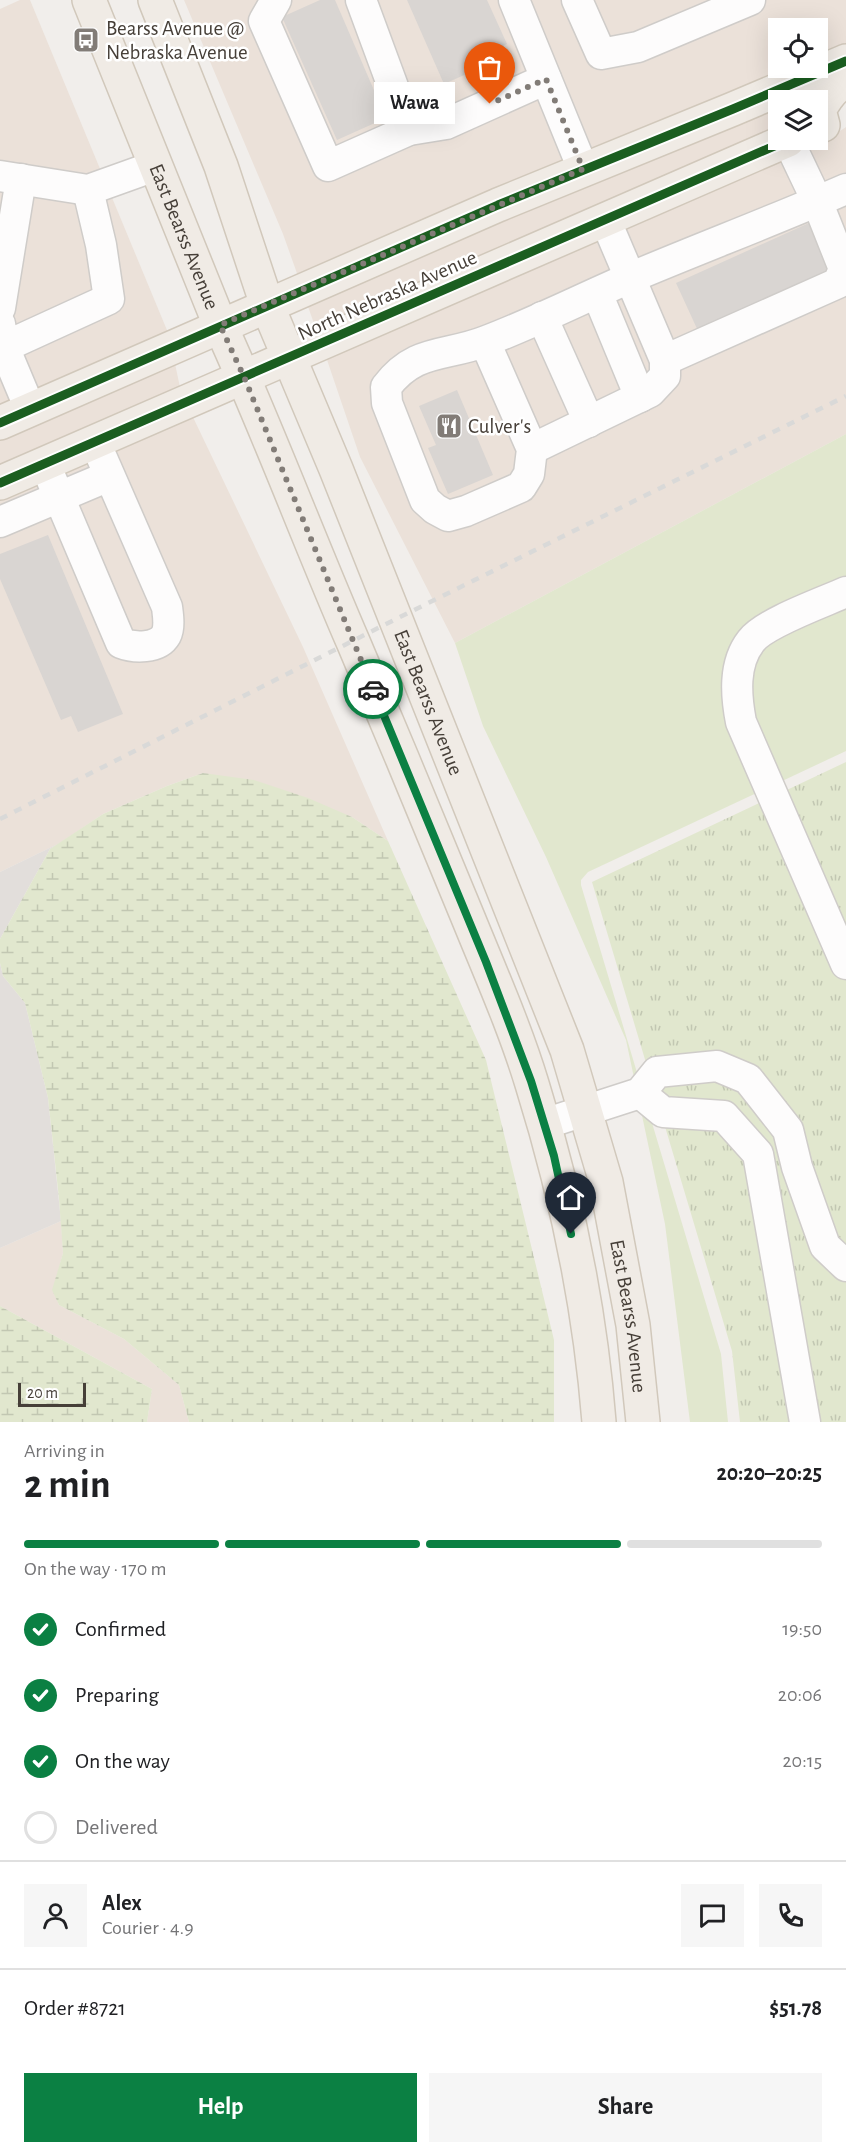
<!DOCTYPE html>
<html lang="en">
<head>
<meta charset="utf-8">
<style>
	:root { --surface:#fff; --page:#f6f6f6; --text:#202124; --muted:#757577; --line:#e0e0e0; --accent:#0b8043 }
	body { margin:0; font-family:"Alegreya Sans",sans-serif; background:var(--page); color:var(--text); height:100vh; display:flex; flex-direction:column; font-size:22px; white-space:nowrap }
	* { box-sizing:border-box; margin:0 }
	p { font-size:20px; color:var(--muted) }
	.icon { flex:none; width:33px; height:33px; fill:none; stroke:currentColor; stroke-width:2; stroke-linecap:round; stroke-linejoin:round }
	.map { position:relative; height:1422px; overflow:hidden }
	.details { display:flex; flex-direction:column; background:var(--surface); flex:1 }
	.details>* { flex:none }
	.buttons { position:absolute; left:768px; top:18px; display:grid; gap:12px }
	.buttons a { display:grid; place-items:center; width:60px; height:60px; border-radius:0px; background:var(--surface); box-shadow:0 6px 24px #0002; font-size:30px }
	.scale { position:absolute; left:18px; bottom:15px; width:68px; box-sizing:border-box; padding-left:6px; border:3px solid #463f38; border-top:0; font-size:16px; line-height:21px; white-space:nowrap; color:#463f38; -webkit-text-stroke:4px #fff; paint-order:stroke }
	.pin { position:absolute; display:grid; place-items:center; width:51px; height:51px; color:#fff; margin:-62px -26px; border-radius:50% 50% 50% 0; rotate:-45deg; box-shadow:0 0 6px #0007 }
	.pin .icon { rotate:45deg }
	.courier { position:absolute; display:grid; place-items:center; width:60px; height:60px; margin:-30px; border:4px solid #0b8043; border-radius:50%; background:#fff; color:#222; box-shadow:0 2px 8px #0007 }
	.bubble { position:absolute; height:42px; border-radius:0px; background:var(--surface); box-shadow:0 6px 24px #0002; font-size:20px; font-weight:600; line-height:42px; text-align:center }
	.overview em { font-style:normal; font-weight:600 }
	.overview div { display:flex; flex-direction:column-reverse }
	.overview { display:flex; align-items:center; justify-content:space-between; height:102px; padding:0 24px }
	h1 { font-size:39px; font-weight:600; line-height:45px }
	.bar { display:grid; grid-template-columns:repeat(4,1fr); gap:9px 6px; align-content:center; height:72px; padding:0 24px }
	.bar i { height:8px; border-radius:4px; background:var(--line) }
	.bar .selected { background:var(--accent) }
	.bar p { grid-column:span 4 }
	.line { display:flex; align-items:center; gap:15px; padding:0 24px; border-top:2px solid var(--line) }
	.line div { flex:1 }
	.round { display:grid; place-items:center; flex:none; width:63px; height:63px; border-radius:0px; background:var(--page) }
	ol { padding:0 24px; list-style:none }
	li { display:flex; align-items:center; gap:18px; height:66px }
	li p { margin-inline-start:auto }
	li .icon { padding:6px; border-radius:50%; background:var(--accent); color:#fff; stroke-width:4 }
	li:last-child { color:var(--muted) }
	li i { width:33px; height:33px; border:3px solid var(--line); border-radius:50% }
	.primary-button { display:flex; gap:12px; margin-top:auto; padding:12px 24px }
	.primary-button a { flex:1; height:69px; border-radius:0px; background:var(--accent); color:#fff; font-size:24px; font-weight:600; line-height:69px; text-align:center }
	.primary-button a+a { background:var(--page); color:var(--text) }
	.map>svg:first-child { display:block }
	.commercial { fill:#ebe1d9 }
	.industrial { fill:#e2dedb }
	.grass { fill:url(#grass-tufts) }
	.wetland { fill:url(#wetland-marsh) }
	.green { fill:#e1e7ce }
	.building { fill:#d9d5d2 }
	.lines { fill:none; stroke-linecap:round; stroke-linejoin:round }
	.minor-casing { stroke:#cfccc9; stroke-width:33 }
	.major-casing { stroke:#d1c8bb; stroke-width:36 }
	.minor { stroke:#fdfcfc; stroke-width:30 }
	.major { stroke:#f0ebe5; stroke-width:33 }
	.rail { stroke:#d9d9d8; stroke-width:4.5; stroke-dasharray:8 8; stroke-linecap:butt }
	.cycleway-casing { stroke:#fff; stroke-width:13 }
	.cycleway { stroke:#1b5e20; stroke-width:9 }
	.done { stroke:#827c77; stroke-width:6; stroke-dasharray:0 10.8 }
	.route { stroke:#0b8043; stroke-width:8 }
	.labels { text-anchor:middle; stroke-width:5; stroke-linejoin:round; paint-order:stroke }
	.poi-label { font-size:21px; fill:#463f38; stroke:#fff; text-anchor:start }
	.street-label { font-size:21px; fill:#463f38; stroke:#fff }
</style>
</head>
<body>
<div class="map">
<svg width="846" height="1422" viewBox="0 0 846 1422">
	<defs>
		<pattern id="grass-tufts" width="24" height="20" patternUnits="userSpaceOnUse" patternTransform="scale(1.5)"><rect width="24" height="20" fill="#e1e7ce"/><path d="M3 7l-1-3M5 7V3M7 7l1-3M15 17l-1-3M17 17v-4M19 17l1-3" fill="none" stroke="#c2c7b2"/></pattern>
		<pattern id="wetland-marsh" width="20" height="14" patternUnits="userSpaceOnUse" patternTransform="scale(1.5)"><rect width="20" height="14" fill="#e1e7ce"/><path d="M1 5h8M5 5V1M11 12h8M15 12V8" fill="none" stroke="#c2c7b2"/></pattern>
	</defs>
	<rect width="100%" height="100%" fill="#f1eeeb"/>
	<g class="commercial">
		<polygon points="20,0 30,0 169,335 0,410 0,9"/>
		<polygon points="184,0 846,0 846,48 818,60 818,28 778,28 778,68 801,68 299,279 283,234"/>
		<polygon points="778,103 778,131 317,332 306,301"/>
		<polygon points="846,127 846,434 455,643 360,457 325,354 826,136 837,133"/>
		<polygon points="174,359 181,392 0,471 0,436"/>
		<polygon points="191,413 303,647 388,841 352,817 203,773 167,786 103,814 60,843 0,872 0,496"/>
		<polygon points="61,1221 63,1253 53,1290 59,1305 124,1339 179,1385 189,1422 147,1422 152,1389 0,1306 0,1248"/>
	</g>
	<g class="industrial">
		<polygon points="60,843 50,849 0,939 0,872"/>
		<polygon points="0,963 3,976 25,1003 48,1098 61,1221 0,1248"/>
	</g>
	<polygon class="grass" points="846,762 846,1422 740,1422 732,1351 592,882"/>
	<g class="wetland">
		<polygon points="203,773 254,780 308,798 352,817 388,841 486,1060 554,1340 554,1422 189,1422 179,1385 124,1339 59,1305 52,1290 63,1253 59,1199 48,1098 25,1003 3,976 0,963 0,939 50,849 103,814 167,786"/>
		<polygon points="0,1306 152,1389 147,1422 0,1422"/>
	</g>
	<polygon class="green" points="846,434 846,751 588,872 581,880 581,885 721,1354 728,1422 690,1422 665,1224 626,1040 546,857 483,726 455,643"/>
	<g class="building">
		<polygon points="320,0 335,0 386,118 337,140 282,17"/>
		<polygon points="407,0 487,0 507,44 494,50 498,60 444,84"/>
		<polygon points="809,223 831,273 699,333 676,283"/>
		<polygon points="457,390 493,475 448,494 428,448 436,445 419,406"/>
		<polygon points="48,535 123,714 78,732 71,716 61,720 0,579 0,554"/>
	</g>
	<g class="lines">
		<g class="minor-casing">
			<g id="minor">
				<polyline points="276,0 264,21 328,166 409,130 446,124 546,79"/>
				<polyline points="361,0 409,130"/>
				<polyline points="514,0 583,169"/>
				<polyline points="577,0 601,54 638,47 750,0"/>
				<polyline points="0,176 88,190 155,166"/>
				<polyline points="597,293 640,397"/>
				<polyline points="0,308 21,179"/>
				<polyline points="542,317 589,422"/>
				<polyline points="0,324 4,347 109,299 101,245 88,190"/>
				<path d="M485 342 532 449 529 474 521 487 466 511 448 516 435 509 425 500 387 403 386 387C415 348 446 357 486 341 536 322 583 298 632 277 703 247 775 220 846 189"/>
				<polyline points="0,348 4,347 30,409"/>
				<polyline points="665,360 838,283 844,269 817,201 788,140"/>
				<polyline points="532,449 650,392 665,376 665,360 605,219"/>
				<path d="M45 464 121 643C134 648 158 649 166 635 170 627 168 615 167 607L95 442"/>
				<polyline points="0,522 109,476"/>
				<path d="M846 592C824 602 764 623 751 641 733 664 736 696 741 722L846 964"/>
				<polyline points="640,1093 663,1112 724,1116 758,1154 805,1422"/>
				<polyline points="544,1124 640,1093 657,1072 717,1066 748,1079 788,1130 797,1167 825,1246 846,1266"/>
			</g>
		</g>
		<g class="major-casing">
			<g id="major">
				<path id="s1" d="M89 0 220 325C268 430 308 538 354 644 393 736 431 827 469 920 491 974 515 1028 532 1084 566 1193 590 1307 599 1422"/>
				<path id="s2" d="M155 0 221 166 267 305 336 469 567 1050 606 1182 633 1325 643 1422"/>
				<path d="M823 125 819 110C826 98 833 87 846 81"/>
				<polyline points="0,423 498,205 733,109 846,61"/>
				<polyline points="0,483 788,140"/>
			</g>
		</g>
		<use href="#minor" class="minor"/>
		<use href="#major" class="major"/>
		<polyline class="rail" points="0,819 396,619 846,396"/>
		<g class="cycleway-casing">
			<g id="cycleway">
				<polyline points="0,423 498,205 733,109 846,61"/>
				<polyline points="0,483 788,140"/>
			</g>
		</g>
		<use href="#cycleway" class="cycleway"/>
	</g>
	<g class="lines">
		<polyline class="done" points="373,689 244,377 220,325 583,169 546,79 490,104"/>
		<polyline class="route" points="373,689 486,962 531,1081 554,1156 571,1234"/>
	</g>
	<defs>
		<g id="bus-square" transform="scale(1.35)"><rect x="-9" y="-9" width="18" height="18" rx="4" fill="#827c77" stroke="#fff"/><path d="M-5-6H5V4H4V6H2V4H-2V6H-4V4H-5ZM-3.5-4V0h7V-4ZM-3.5 1.2v1.5H-2V1.2ZM2 1.2v1.5H3.5V1.2Z" fill="#fff"/></g>
		<g id="restaurant-square" transform="scale(1.35)"><rect x="-9" y="-9" width="18" height="18" rx="4" fill="#827c77" stroke="#fff"/><path d="M-5-6h1v4h1v-4h1v4h1v-4h1v5L-1.5 .5V6h-2V.5L-5-1ZM5-6V6H3V1.5H1.5Q1.5-4 5-6Z" fill="#fff"/></g>
	</defs>
	<g fill-rule="evenodd">
		<use href="#bus-square" x="86" y="40"/>
		<use href="#restaurant-square" x="449" y="426"/>
	</g>
	<g class="labels">
		<g class="poi-label">
			<text x="106" y="35">Bearss Avenue @<tspan x="106" dy="24">Nebraska Avenue</tspan></text>
			<text x="468" y="433">Culver's</text>
		</g>
		<g class="street-label">
			<text dy="7" stroke="none"><textPath href="#s1" startOffset="255">East Bearss Avenue</textPath></text>
			<text transform="translate(387 295) rotate(-24)" y="7">North Nebraska Avenue</text>
			<text dy="7" stroke="none"><textPath href="#s2" startOffset="754">East Bearss Avenue</textPath></text>
			<text dy="7" stroke="none"><textPath href="#s2" startOffset="1402">East Bearss Avenue</textPath></text>
		</g>
	</g>
</svg>
<div class="buttons">
<a><svg class="icon" aria-label="locate" viewBox="0 0 24 24"><circle cx="12" cy="12" r="6"/><path d="M12 2v4M12 18v4M2 12h4M18 12h4"/></svg></a>
<a><svg class="icon" aria-label="layers" viewBox="0 0 24 24"><path d="M12 4l9 5-9 5-9-5zM3 14l9 5 9-5"/></svg></a>
</div>
<div class="scale">20 m</div>
<div class="pin" style="left:490px;top:104px;background:#ea580c"><svg class="icon" aria-label="bag" viewBox="0 0 24 24"><path d="M5 8h14l-1 12H6zM9 8a3 3 0 0 1 6 0"/></svg></div>
<div class="pin" style="left:571px;top:1234px;background:#1f2937"><svg class="icon" aria-label="home" viewBox="0 0 24 24"><path d="M3 11l9-7 9 7M6 9v11h12V9"/></svg></div>
<div class="courier" style="left:373px;top:689px"><svg class="icon" aria-label="car" viewBox="0 0 24 24"><path d="M5 17H2v-5l4-1 3-4h7l3 4 3 1v5h-3M9 17h6M6 11h13"/><circle cx="7" cy="17" r="2"/><circle cx="17" cy="17" r="2"/></svg></div>
<div class="bubble" style="left:374px;top:82px;width:81px">Wawa</div>
</div>
<section class="details">
<div class="overview"><div><h1>2 min</h1><p>Arriving in</p></div><em>20:20–20:25</em></div>
<div class="bar"><i class="selected"></i><i class="selected"></i><i class="selected"></i><i></i><p>On the way · 170 m</p></div>
<ol>
<li><svg class="icon" aria-label="check" viewBox="0 0 24 24"><path d="M5 12l5 5 9-10"/></svg>Confirmed<p>19:50</p></li>
<li><svg class="icon" aria-label="check" viewBox="0 0 24 24"><path d="M5 12l5 5 9-10"/></svg>Preparing<p>20:06</p></li>
<li><svg class="icon" aria-label="check" viewBox="0 0 24 24"><path d="M5 12l5 5 9-10"/></svg>On the way<p>20:15</p></li>
<li><i></i>Delivered</li>
</ol>
<div class="line" style="height:108px"><a class="round"><svg class="icon" aria-label="person" viewBox="0 0 24 24"><circle cx="12" cy="8" r="4"/><path d="M4 21q1-7 8-7t8 7"/></svg></a><div><b>Alex</b><p>Courier · 4.9</p></div><a class="round"><svg class="icon" aria-label="chat" viewBox="0 0 24 24"><path d="M4 5h16v11H9l-5 4z"/></svg></a><a class="round"><svg class="icon" aria-label="phone" viewBox="0 0 24 24"><path d="M5 4h4l2 5-3 2q2 4 5 5l2-3 5 2v4C11 20 4 13 5 4z"/></svg></a></div>
<div class="line" style="height:78px"><div>Order #8721</div><b>$51.78</b></div>
<div class="primary-button"><a>Help</a><a>Share</a></div>
</section>
</body>
</html>
